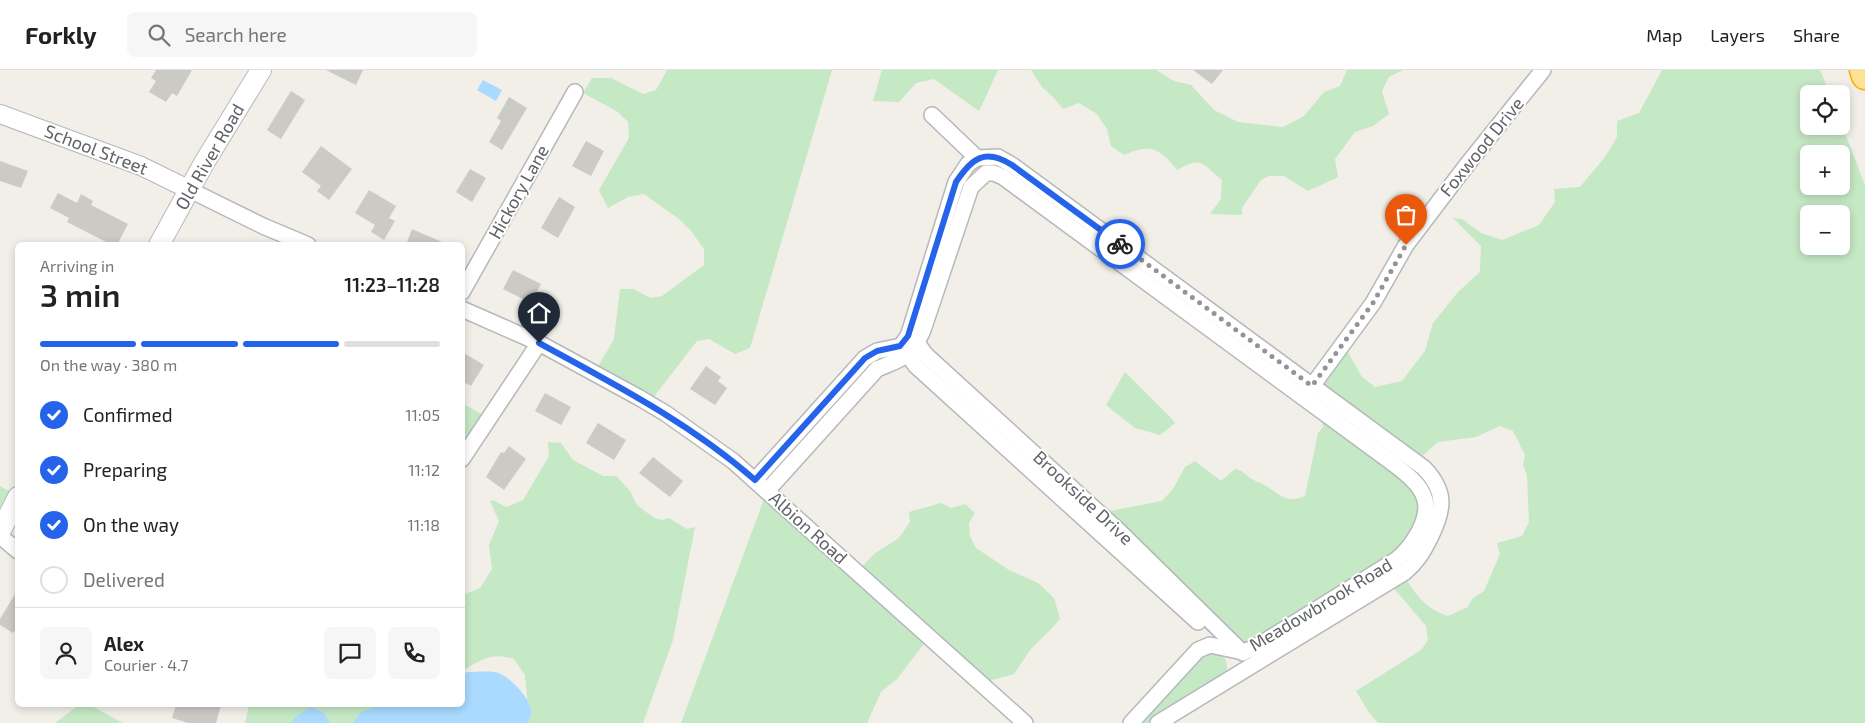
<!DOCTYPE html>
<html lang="en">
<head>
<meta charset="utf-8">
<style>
	:root { --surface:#fff; --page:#f6f6f6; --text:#222; --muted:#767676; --line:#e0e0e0; --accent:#2563eb }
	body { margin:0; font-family:"Exo 2",sans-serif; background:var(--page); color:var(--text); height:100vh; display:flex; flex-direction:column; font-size:19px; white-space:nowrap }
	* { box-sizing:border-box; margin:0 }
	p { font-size:16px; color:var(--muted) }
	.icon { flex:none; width:28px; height:28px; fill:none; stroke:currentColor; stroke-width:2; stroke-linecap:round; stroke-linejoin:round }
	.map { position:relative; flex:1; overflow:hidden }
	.sheet { position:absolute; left:15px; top:172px; width:450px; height:465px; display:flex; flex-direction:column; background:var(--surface); border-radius:8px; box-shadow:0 2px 8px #0003 }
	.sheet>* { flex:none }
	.controls { position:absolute; left:1800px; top:15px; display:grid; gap:10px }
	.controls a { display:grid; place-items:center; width:50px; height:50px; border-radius:8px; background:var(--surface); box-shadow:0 2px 8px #0003; font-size:25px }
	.pin { position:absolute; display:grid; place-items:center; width:42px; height:42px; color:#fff; margin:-51px -21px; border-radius:50% 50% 50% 0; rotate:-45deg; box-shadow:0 0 5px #0007 }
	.pin .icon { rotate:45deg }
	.courier { position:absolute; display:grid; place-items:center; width:50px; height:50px; margin:-25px; border:4px solid #2563eb; border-radius:50%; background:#fff; color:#222; box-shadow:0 1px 6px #0007 }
	.summary em { font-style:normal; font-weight:600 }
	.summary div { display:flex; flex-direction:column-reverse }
	.summary { display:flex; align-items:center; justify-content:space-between; height:85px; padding:0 25px }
	h1 { font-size:32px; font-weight:600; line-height:38px }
	.bar { display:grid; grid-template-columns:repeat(4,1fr); gap:8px 5px; align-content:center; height:60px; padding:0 25px }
	.bar i { height:6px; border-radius:4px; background:var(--line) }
	.bar .selected { background:var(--accent) }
	.bar p { grid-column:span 4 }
	.line { display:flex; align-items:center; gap:12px; padding:0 25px; border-top:1px solid var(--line) }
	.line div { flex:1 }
	.round { display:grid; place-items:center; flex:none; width:52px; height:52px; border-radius:8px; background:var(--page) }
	ol { padding:0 25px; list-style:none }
	li { display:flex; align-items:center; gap:15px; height:55px }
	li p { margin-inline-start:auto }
	li .icon { padding:5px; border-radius:50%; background:var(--accent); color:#fff; stroke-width:4 }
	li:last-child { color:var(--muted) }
	li i { width:28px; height:28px; border:2px solid var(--line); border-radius:50% }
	header { display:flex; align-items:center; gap:30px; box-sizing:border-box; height:70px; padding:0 25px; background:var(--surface); border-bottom:1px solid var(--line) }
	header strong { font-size:24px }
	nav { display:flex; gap:28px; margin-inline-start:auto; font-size:18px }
	.search { width:350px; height:45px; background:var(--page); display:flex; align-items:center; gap:12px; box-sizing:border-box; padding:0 18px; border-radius:8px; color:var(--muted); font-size:19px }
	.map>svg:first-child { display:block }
	.green { fill:#c5e8c5; fill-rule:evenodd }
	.water { fill:#aadaff }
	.building { fill:#cccac5 }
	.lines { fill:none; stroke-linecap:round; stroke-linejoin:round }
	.minor-casing { stroke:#b5b8bc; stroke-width:18 }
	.tertiary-casing { stroke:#b5b8bc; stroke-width:20 }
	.secondary-casing { stroke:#b6babf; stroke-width:22 }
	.motorway-casing { stroke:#f9ab00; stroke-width:29 }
	.minor { stroke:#fff; stroke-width:15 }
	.tertiary { stroke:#fff; stroke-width:18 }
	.secondary { stroke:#fff; stroke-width:20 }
	.motorway { stroke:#fde293; stroke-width:26 }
	.done { stroke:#929495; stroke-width:5; stroke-dasharray:0 9 }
	.route { stroke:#2563eb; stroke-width:6 }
	.labels { text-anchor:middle; stroke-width:4; stroke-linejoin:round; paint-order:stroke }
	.street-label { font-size:18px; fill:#5f6368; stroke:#fff }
</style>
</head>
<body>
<header>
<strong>Forkly</strong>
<div class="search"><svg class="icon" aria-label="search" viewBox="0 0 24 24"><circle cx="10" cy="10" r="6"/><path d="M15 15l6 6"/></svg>Search here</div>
<nav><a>Map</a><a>Layers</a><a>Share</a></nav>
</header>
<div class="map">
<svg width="1865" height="653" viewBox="0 0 1865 653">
	<rect width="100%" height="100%" fill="#f1efe8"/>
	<g class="green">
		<polygon points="667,0 832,0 750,278 735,284 709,269 697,271 649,333 595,302 614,269 620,219 633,219 651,228 662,226 704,195 704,179 691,161 679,149 644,124 628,127 608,138 599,120 629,68 628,52 618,42 583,23 592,8 611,8 643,24 656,20"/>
		<polygon points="882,0 998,0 979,41 934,9 916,13 899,32 873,31"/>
		<path d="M1031 0H1156L1174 11 1191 15 1214 40 1238 52 1283 57 1304 46 1324 22 1340 16 1347 0H1403L1389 7 1382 21 1389 44 1373 56 1355 62 1335 89 1338 107 1308 121 1284 106H1269L1261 110 1242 138V145L1210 144 1221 129 1222 110C1201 93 1203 86 1177 100 1160 78 1150 73 1124 85L1111 76 1107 59 1097 44 1079 33 1063 39 1053 27 1042 17Z"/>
		<path d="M1662 0H1820L1830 24H1809V56H1841V53L1865 115V653H1378L1370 644 1356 621 1421 580 1428 570 1426 556 1386 509 1247 597 1028 397 1099 443 1162 431 1173 419 1185 397 1195 391 1221 411 1235 399C1243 400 1245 405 1252 409 1256 412 1262 413 1266 416 1281 425 1286 434 1305 426L1318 363 1323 357 1321 342 1303 323 1343 273 1362 307 1375 317 1402 311 1425 281 1433 253 1458 222 1480 202 1481 176 1453 148 1462 149 1481 163 1502 170 1539 155 1555 132 1554 119 1580 117 1605 87 1617 67V51L1639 43ZM1809 84H1841V116H1809ZM1809 144H1841V176H1809ZM1500 356 1513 361 1525 385 1523 394 1527 406 1529 452 1522 466 1497 473 1500 484 1484 521 1472 529 1468 537 1448 546C1423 538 1413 521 1400 499L1434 450V429L1429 414 1410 397 1438 372 1476 367Z"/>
		<polygon points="1125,302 1170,347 1175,353 1160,365 1135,358 1106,335"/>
		<polygon points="462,333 490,349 463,387"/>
		<path d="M548 372 561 373 573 390 603 406H616L630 421 637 435 654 448 662 450 669 448 687 459 695 457 673 570 643 653H521L528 639 525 605 514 589C490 582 484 589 463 600V525L480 518 492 499 489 475 499 451 490 431 493 430 506 437 523 430 549 386Z"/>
		<polygon points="0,416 18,426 0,471"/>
		<polygon points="767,421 858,501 874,484 899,468 910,452 909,442 941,433 951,438 965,434 975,443 969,453 970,466 976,478 1009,500 1038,513 1054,528 1060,549 1051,559 1030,580 1014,604 992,610 987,614 929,567 897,609 881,622 867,653 681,653"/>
		<path d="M1198 580 1220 582C1227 591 1230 597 1223 608L1158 653H1131Z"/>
		<polygon points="79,635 90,635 123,653 55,653"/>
		<polygon points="249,635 394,635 358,653 245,653"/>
	</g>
	<g class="water">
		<polygon points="483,10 502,20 496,31 477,20"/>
		<path d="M467 602C476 602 486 601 495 602 509 605 534 630 531 646 530 649 528 651 527 653H353L361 642 380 635 404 637 408 635H462L463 605Z"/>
		<polygon points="311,637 323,642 330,653 291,653 298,645"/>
	</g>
	<g class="building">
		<polygon points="156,0 192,0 177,26 172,23 166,32 149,22 156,11 151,8"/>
		<polygon points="326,0 363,0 356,15"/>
		<polygon points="1193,0 1223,0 1212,14"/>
		<polygon points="291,21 305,30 281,69 267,60"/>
		<polygon points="509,27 527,38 502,80 489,72 501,51 497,48"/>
		<polygon points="586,71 604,81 591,106 572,96"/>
		<polygon points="321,76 352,99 329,130 317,121 321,116 302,102"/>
		<polygon points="0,91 28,101 21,118 0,111"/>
		<polygon points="470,99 486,108 472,132 456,122"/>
		<polygon points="369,120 396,136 389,148 395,151 384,170 371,162 375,155 355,143"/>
		<polygon points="58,123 77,133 81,124 93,131 91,135 128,154 117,175 112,175 67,152 69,148 50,138"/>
		<polygon points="559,127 575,137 558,168 541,158"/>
		<polygon points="412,159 449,175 406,175"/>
		<polygon points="513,200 541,214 531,233 503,219"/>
		<polygon points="462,282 484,295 471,316 462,311"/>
		<polygon points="706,296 721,307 718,311 727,318 715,335 690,319"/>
		<polygon points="545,323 571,337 561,355 535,341"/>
		<polygon points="598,353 626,370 614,390 586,373"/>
		<polygon points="509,376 526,389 504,420 486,407 501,382 504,383"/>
		<polygon points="653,387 683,411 670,427 639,403"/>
		<polygon points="18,519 18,556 13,563 0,555 0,549"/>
		<polygon points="176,635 221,635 216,653 188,653 172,648"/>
	</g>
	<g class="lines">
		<g class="minor-casing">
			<g id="minor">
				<polyline points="932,45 977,88"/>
				<path d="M977 88 998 87 1012 95 1424 398C1447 422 1444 440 1430 468 1423 482 1417 492 1405 502L1158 653"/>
				<polyline points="190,120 263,156 308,175"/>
				<polyline points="462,222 575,22"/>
				<polyline points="462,239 539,273 638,327 665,343 733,391 1025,653"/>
				<polyline points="908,266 917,273 926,285 1120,462 1243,583"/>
				<polyline points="903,273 908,266 911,257 956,112 968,94 977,88"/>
				<polyline points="901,276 916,296 1198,552"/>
				<polyline points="1307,323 1373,233 1406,175 1466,96 1543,0"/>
				<polyline points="462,389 539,273"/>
				<polyline points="755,410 865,288 877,281 901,276"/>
				<path d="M767 421 877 299C903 288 911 288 923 260L971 117 986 103H994L1003 107 1391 392C1404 402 1421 414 1425 430 1430 451 1411 478 1396 490L1254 578 1243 582 1210 575 1198 580 1131 653"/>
				<polyline points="0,466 18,481"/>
			</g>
		</g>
		<g class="tertiary-casing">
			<polyline id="tertiary" points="0,44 141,96 190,120"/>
		</g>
		<g class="secondary-casing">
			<g id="secondary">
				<polyline points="159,175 204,93 261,0"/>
				<polyline points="0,462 18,427"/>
			</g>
		</g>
		<g class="motorway-casing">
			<polyline id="motorway" points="1863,0 1865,6"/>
		</g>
		<use href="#minor" class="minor"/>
		<use href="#tertiary" class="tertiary"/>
		<use href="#secondary" class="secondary"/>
		<use href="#motorway" class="motorway"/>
	</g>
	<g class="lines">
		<polyline class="done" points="1120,174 1312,316 1373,233 1406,175"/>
		<path class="route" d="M539 273C614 314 690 353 755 410L865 288 877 281 900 276 908 266 956 112C972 88 985 78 1012 95L1120 174"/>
	</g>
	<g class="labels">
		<g class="street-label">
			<text transform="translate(1482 77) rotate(-51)" y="6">Foxwood Drive</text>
			<text transform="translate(96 80) rotate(21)" y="6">School Street</text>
			<text transform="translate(210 87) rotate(-60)" y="6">Old River Road</text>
			<text transform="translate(519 122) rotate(-61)" y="6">Hickory Lane</text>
			<text transform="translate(1083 428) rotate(43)" y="6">Brookside Drive</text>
			<text transform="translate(808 458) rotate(42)" y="6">Albion Road</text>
			<text transform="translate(1321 535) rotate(-31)" y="6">Meadowbrook Road</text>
		</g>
	</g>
</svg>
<div class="controls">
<a><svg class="icon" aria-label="locate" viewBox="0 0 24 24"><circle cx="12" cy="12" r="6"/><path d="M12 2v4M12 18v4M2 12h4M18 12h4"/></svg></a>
<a>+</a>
<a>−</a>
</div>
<div class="pin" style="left:1406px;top:175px;background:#ea580c"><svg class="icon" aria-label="bag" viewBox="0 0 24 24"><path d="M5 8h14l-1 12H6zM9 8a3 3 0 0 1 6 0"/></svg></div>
<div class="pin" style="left:539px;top:273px;background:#1f2937"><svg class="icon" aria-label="home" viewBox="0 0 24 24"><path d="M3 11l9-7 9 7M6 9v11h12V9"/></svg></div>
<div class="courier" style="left:1120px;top:174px"><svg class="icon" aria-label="bike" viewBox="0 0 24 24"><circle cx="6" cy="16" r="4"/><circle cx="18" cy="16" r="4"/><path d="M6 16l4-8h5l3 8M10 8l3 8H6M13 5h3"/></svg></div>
<section class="sheet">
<div class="summary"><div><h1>3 min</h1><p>Arriving in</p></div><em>11:23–11:28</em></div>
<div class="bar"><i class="selected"></i><i class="selected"></i><i class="selected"></i><i></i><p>On the way · 380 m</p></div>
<ol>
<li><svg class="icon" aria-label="check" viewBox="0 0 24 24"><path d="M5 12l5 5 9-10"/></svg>Confirmed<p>11:05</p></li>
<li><svg class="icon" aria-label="check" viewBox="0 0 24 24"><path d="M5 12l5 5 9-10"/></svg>Preparing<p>11:12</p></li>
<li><svg class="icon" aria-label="check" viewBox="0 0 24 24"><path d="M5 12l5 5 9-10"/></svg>On the way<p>11:18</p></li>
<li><i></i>Delivered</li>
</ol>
<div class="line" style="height:90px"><a class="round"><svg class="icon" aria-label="person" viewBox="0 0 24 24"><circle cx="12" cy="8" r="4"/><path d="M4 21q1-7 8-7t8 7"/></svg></a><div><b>Alex</b><p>Courier · 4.7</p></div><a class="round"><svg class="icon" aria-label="chat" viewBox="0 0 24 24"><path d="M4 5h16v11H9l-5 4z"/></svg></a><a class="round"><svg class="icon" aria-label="phone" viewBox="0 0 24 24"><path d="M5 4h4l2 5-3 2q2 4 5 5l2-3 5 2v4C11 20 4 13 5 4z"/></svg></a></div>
</section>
</div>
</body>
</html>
